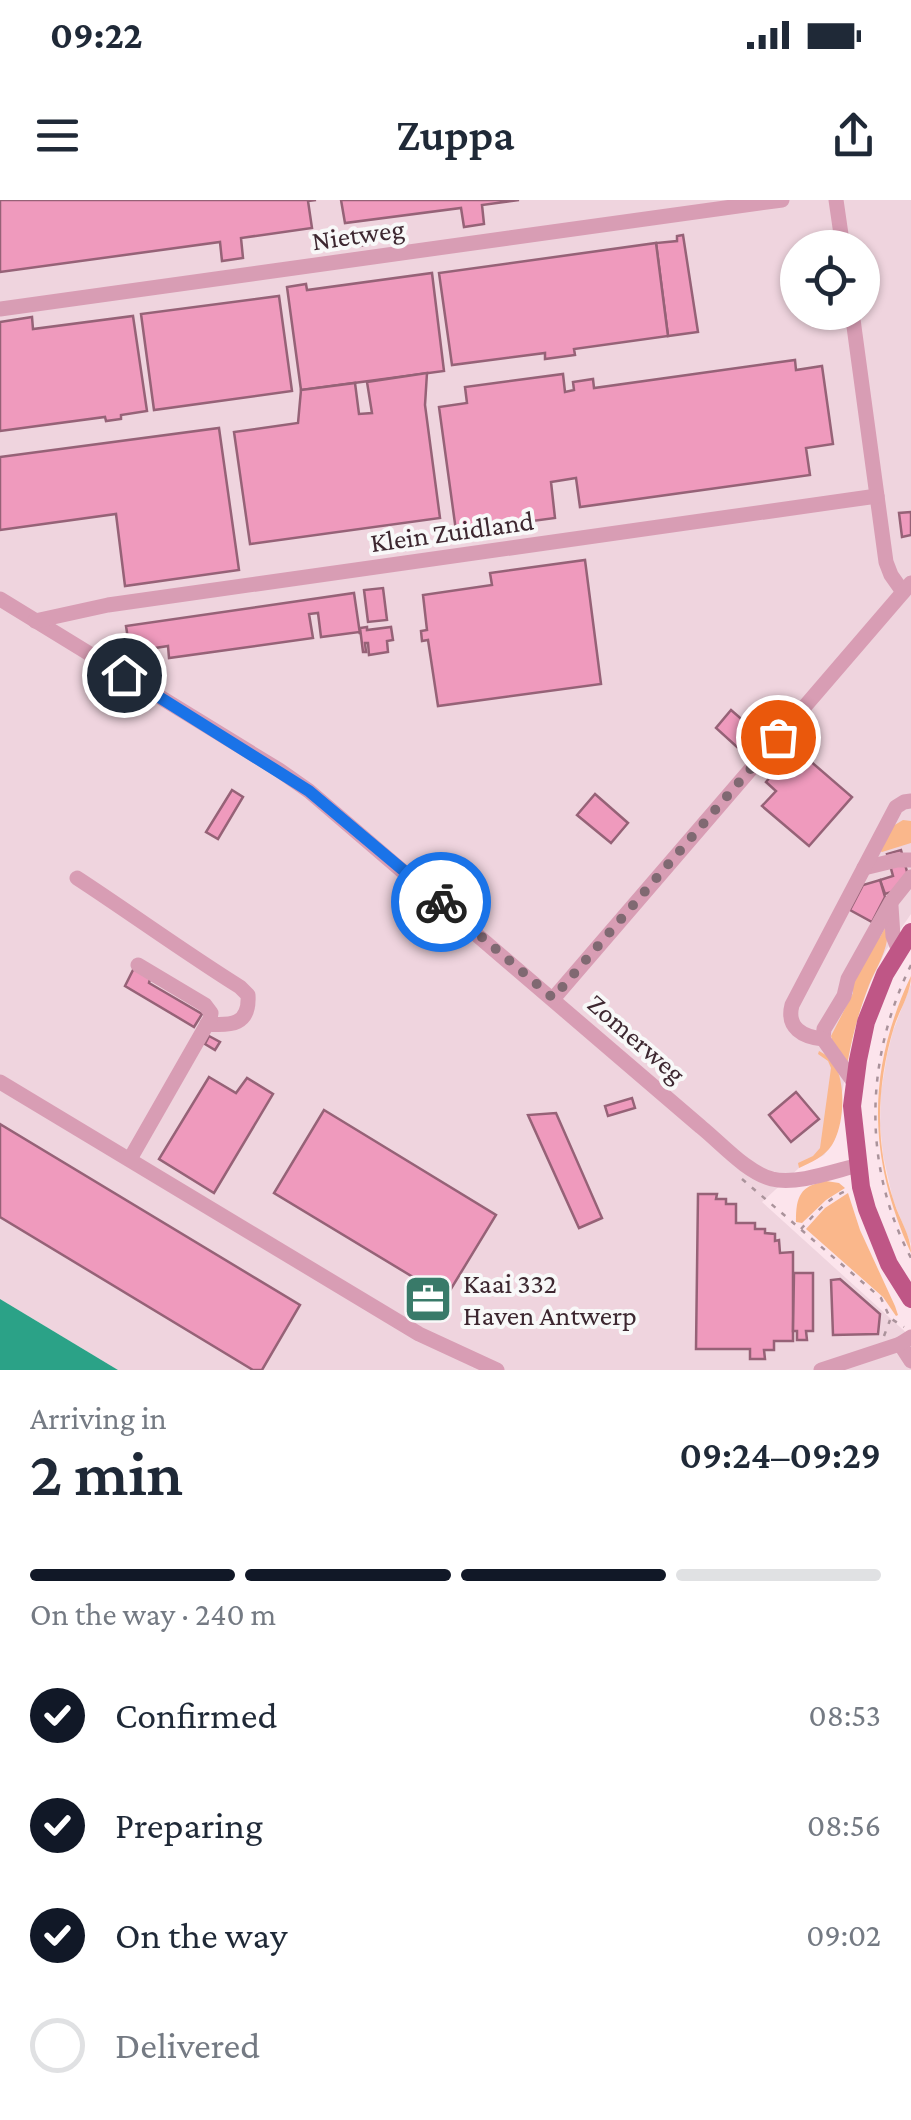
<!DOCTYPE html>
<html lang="en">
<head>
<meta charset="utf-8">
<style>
	:root { --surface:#fff; --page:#f2f2f3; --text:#1f2937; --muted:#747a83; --line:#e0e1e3; --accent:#111827 }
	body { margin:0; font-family:"Crimson Pro",serif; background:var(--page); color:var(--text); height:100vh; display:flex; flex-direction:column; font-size:38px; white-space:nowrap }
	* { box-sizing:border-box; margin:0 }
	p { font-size:32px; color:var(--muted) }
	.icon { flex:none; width:55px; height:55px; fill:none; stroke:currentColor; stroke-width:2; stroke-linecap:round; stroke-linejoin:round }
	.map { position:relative; height:1170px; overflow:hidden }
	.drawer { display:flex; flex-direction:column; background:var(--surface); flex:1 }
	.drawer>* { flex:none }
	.tools { position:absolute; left:780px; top:30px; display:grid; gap:20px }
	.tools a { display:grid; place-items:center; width:100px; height:100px; border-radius:50%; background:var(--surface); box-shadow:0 2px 8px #0004; font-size:50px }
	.pin { position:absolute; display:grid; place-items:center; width:85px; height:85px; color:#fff; margin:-42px; border:5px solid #fff; border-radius:50%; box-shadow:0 2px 10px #0007 }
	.courier { position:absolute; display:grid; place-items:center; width:100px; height:100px; margin:-50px; border:8px solid #1a73e8; border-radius:50%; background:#fff; color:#222; box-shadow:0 2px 12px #0007 }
	.summary em { font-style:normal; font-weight:600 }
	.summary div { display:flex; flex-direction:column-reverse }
	.summary { display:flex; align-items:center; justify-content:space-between; height:170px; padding:0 30px }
	h1 { font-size:65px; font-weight:600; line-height:75px }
	.bar { display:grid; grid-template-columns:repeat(4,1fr); gap:15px 10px; align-content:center; height:120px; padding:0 30px }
	.bar i { height:12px; border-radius:8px; background:var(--line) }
	.bar .active { background:var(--accent) }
	.bar p { grid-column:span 4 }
	ol { padding:0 30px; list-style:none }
	li { display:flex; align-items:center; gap:30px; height:110px }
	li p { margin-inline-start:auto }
	li .icon { padding:10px; border-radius:50%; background:var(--accent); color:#fff; stroke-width:4 }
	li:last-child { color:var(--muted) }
	li i { width:55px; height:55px; border:5px solid var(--line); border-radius:50% }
	.status { display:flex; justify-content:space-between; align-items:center; height:70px; padding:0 50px; background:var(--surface); direction:ltr }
	.status svg { height:28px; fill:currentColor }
	header { display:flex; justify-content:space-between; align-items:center; height:130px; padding:0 30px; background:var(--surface); font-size:45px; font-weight:600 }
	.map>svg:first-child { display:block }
	.built { fill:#efd4de; fill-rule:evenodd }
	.green { fill:#fab78b }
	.water { fill:#2ba287 }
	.building { fill:#ef9abd; stroke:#966277; stroke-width:2.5 }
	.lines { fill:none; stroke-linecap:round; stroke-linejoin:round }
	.path { stroke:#aa939b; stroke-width:2.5; stroke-dasharray:5 8; stroke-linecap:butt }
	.minor { stroke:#d89db4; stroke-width:15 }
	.major { stroke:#bf5686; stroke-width:18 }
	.done { stroke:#806972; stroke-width:10; stroke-dasharray:0 18 }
	.route { stroke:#1a73e8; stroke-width:12 }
	.labels { text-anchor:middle; stroke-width:8; stroke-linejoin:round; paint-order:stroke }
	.street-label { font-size:28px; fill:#3d2730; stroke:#f8f8f8 }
	.poi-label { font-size:28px; fill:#3d2730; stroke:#f8f8f8; text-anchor:start }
</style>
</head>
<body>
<div class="status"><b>09:22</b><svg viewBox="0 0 49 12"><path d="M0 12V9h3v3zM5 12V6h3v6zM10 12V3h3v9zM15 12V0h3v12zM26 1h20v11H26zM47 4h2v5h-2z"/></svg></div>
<header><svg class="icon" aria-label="menu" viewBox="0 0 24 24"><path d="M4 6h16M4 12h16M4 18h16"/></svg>Zuppa<svg class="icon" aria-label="share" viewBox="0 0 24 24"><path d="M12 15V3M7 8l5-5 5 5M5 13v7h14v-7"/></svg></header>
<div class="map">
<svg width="911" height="1170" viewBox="0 0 911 1170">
	<rect width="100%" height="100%" fill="#fce4ec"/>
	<g class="built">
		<path d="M0 0H911V714L886 750 871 781 855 823 842 893 838 930 834 941 824 955 799 968 762 1002 911 1137V1170H118L0 1099ZM798 48H862V112H798Z"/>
		<polygon points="911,784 911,1044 893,1000 883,955 880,925 881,892 887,855 893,831"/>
	</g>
	<g class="green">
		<polygon points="903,620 911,621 911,643 882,652 880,651 893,626"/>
		<path d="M885 728 888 732C887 752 877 766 869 785 859 811 852 837 847 865L834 846 831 836 853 793 852 782 875 738 880 737Z"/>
		<path d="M911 776C911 793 899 811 894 827 885 856 880 888 880 918 880 946 885 975 894 1002 899 1019 911 1035 911 1053 868 958 866 871 911 776Z"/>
		<path d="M819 851C826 855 833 859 836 867 846 888 844 926 832 945 824 957 812 962 799 968L798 963 813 956 820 948 831 868 828 861 818 854Z"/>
		<path d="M826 981 839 983 845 988 826 1000 802 1023 796 1022C796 996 800 986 826 981Z"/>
		<polygon points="848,993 860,1030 895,1106 898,1115 896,1116 883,1097 806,1029 825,1008"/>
	</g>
	<polygon class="water" points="0,1099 118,1170 0,1170"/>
	<g class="building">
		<polygon points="0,0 316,0 308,1 312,28 241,38 243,58 222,61 220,42 0,72"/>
		<polygon points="341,0 519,0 482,5 484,24 464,27 461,8 345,23"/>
		<polygon points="367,30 369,44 360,46 358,31"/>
		<polygon points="683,35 698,132 668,136 656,43 677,41 677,36"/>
		<polygon points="656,43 668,136 574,149 575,155 545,159 545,153 452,165 439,73"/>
		<polygon points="432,73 444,171 301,190 287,87 306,84 307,90"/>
		<polygon points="279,96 292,191 154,210 141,114"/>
		<polygon points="133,116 147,211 121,215 121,219 106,221 105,217 0,231 0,122 32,117 33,129"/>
		<polygon points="795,160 796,170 822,166 833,244 806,248 810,275 580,307 576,278 551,282 555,318 456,331 439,207 467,203 465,187 563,174 565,192 574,190 573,182 593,179 594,188"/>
		<polygon points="427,173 425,205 440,318 250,344 234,232 298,223 301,190 355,183 359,214 372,213 367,182"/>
		<polygon points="219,228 239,370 125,386 116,314 0,330 0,257"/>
		<polygon points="911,312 911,335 902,337 899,313"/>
		<polygon points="585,360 601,484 438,506 428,440 422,441 421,431 427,430 423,395 492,385 490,373"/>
		<polygon points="383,388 387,420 368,422 364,390"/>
		<polygon points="354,393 360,434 359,432 321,437 318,413 309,414 313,438 169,458 168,446 130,452 126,426"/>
		<polygon points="367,427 367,430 391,427 393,440 387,441 388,452 369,455 368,443 365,443 366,452 363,452 360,428"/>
		<polygon points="731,510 753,529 737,547 716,528"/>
		<polygon points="794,547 852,597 809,646 762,606 776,591 766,582"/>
		<polygon points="232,590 243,597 218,639 206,632"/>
		<polygon points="595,594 628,623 611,643 577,615"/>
		<polygon points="901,650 911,686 885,694 880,680 893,676 887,654"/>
		<polygon points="880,680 885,697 872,722 850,710 863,685"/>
		<polygon points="135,766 151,775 149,783 202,814 194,827 125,786"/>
		<polygon points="209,836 220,842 215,850 205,844"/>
		<polygon points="209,877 236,893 247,878 273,894 214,993 159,959"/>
		<polygon points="796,892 819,919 791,942 769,915"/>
		<polygon points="632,898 635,908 608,916 605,906"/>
		<polygon points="324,910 496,1015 446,1097 274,993"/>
		<polygon points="556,913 602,1018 579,1028 528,915"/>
		<polygon points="0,924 300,1105 262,1170 253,1170 0,1017"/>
		<polygon points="698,994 717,994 716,999 726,999 726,1004 736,1004 736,1023 755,1023 755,1029 765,1029 765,1033 775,1034 775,1041 779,1040 780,1053 793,1052 793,1141 774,1141 774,1150 764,1150 765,1159 750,1159 750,1149 696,1149"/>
		<polygon points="794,1073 813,1073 813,1131 806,1131 807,1140 797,1140 797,1131 793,1131"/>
		<polygon points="840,1079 880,1114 878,1134 833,1135 831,1080"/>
		<polygon points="416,1081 439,1095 434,1103 438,1105 434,1112 407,1094 411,1084 413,1085"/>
	</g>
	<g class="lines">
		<g class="path">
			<path d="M911 765C865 859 862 965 911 1058"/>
			<polyline points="742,979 881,1098 890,1118 904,1127"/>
			<path d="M801 1029C814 1015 828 998 846 991"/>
			<polyline points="884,1136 890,1120"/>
		</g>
		<g class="minor">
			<polyline points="836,0 843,48"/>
			<polyline points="0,109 782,0"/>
			<polyline points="852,112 886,362 891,375 903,392"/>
			<path d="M0 399 279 570 309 591 701 927C722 944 746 972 772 979 797 985 834 971 859 965"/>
			<polyline points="35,421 108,405 877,296"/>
			<polyline points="864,668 897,660 911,660"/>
			<path d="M77 678C132 714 184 752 240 787L248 795C250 825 231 826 207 824"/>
			<polyline points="891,706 893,736 899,751"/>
			<polyline points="553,799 911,383"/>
			<polyline points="823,839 824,829 844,796 848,779 891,702 911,677"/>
			<polyline points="0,882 419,1134 497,1170"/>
			<path d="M855 884 823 839C803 837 786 828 792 805L896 607 904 602 911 601"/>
			<polyline points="130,959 210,819 211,813 205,805 138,765"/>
			<polyline points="900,1144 911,1161"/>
			<polyline points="821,1170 900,1144 911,1137"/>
		</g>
		<polyline class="major" points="911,732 885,774 866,822 858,860 852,906 861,987 867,1009 889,1064 911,1099"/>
	</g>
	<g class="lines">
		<polyline class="done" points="441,702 553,798 778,537"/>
		<polyline class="route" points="124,475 309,591 441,702"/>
	</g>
	<defs>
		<g id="office-square" transform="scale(2.5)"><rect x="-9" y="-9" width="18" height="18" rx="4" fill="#397a69" stroke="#f8f8f8"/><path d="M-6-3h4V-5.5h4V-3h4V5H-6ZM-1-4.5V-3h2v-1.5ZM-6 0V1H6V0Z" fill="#fff"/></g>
	</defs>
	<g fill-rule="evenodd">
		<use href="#office-square" x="428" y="1099"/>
	</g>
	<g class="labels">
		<g class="street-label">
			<text transform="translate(358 34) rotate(-8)" y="10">Nietweg</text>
			<text transform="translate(452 331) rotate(-8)" y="10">Klein Zuidland</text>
			<text transform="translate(637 838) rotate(41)" y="10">Zomerweg</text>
		</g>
		<g class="poi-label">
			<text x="463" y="1093">Kaai 332<tspan x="463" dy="32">Haven Antwerp</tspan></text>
		</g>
	</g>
</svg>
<div class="tools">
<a><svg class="icon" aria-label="locate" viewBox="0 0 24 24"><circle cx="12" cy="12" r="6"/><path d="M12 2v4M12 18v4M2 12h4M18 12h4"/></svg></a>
</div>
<div class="pin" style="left:778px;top:537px;background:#ea580c"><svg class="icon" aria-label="bag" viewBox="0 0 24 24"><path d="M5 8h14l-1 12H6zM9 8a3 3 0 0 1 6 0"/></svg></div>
<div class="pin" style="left:124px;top:475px;background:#1f2937"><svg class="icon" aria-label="home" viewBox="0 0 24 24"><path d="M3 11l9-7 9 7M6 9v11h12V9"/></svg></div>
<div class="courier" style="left:441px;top:702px"><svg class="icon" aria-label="bike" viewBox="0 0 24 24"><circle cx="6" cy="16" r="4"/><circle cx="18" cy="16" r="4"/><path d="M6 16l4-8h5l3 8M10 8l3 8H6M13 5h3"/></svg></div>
</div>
<section class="drawer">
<div class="summary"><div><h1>2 min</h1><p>Arriving in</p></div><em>09:24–09:29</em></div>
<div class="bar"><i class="active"></i><i class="active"></i><i class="active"></i><i></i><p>On the way · 240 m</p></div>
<ol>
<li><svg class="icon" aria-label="check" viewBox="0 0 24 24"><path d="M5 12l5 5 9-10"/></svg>Confirmed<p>08:53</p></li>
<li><svg class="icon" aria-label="check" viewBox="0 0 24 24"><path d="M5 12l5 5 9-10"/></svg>Preparing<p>08:56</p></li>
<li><svg class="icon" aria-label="check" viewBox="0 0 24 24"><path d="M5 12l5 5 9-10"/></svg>On the way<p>09:02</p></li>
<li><i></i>Delivered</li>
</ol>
</section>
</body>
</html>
